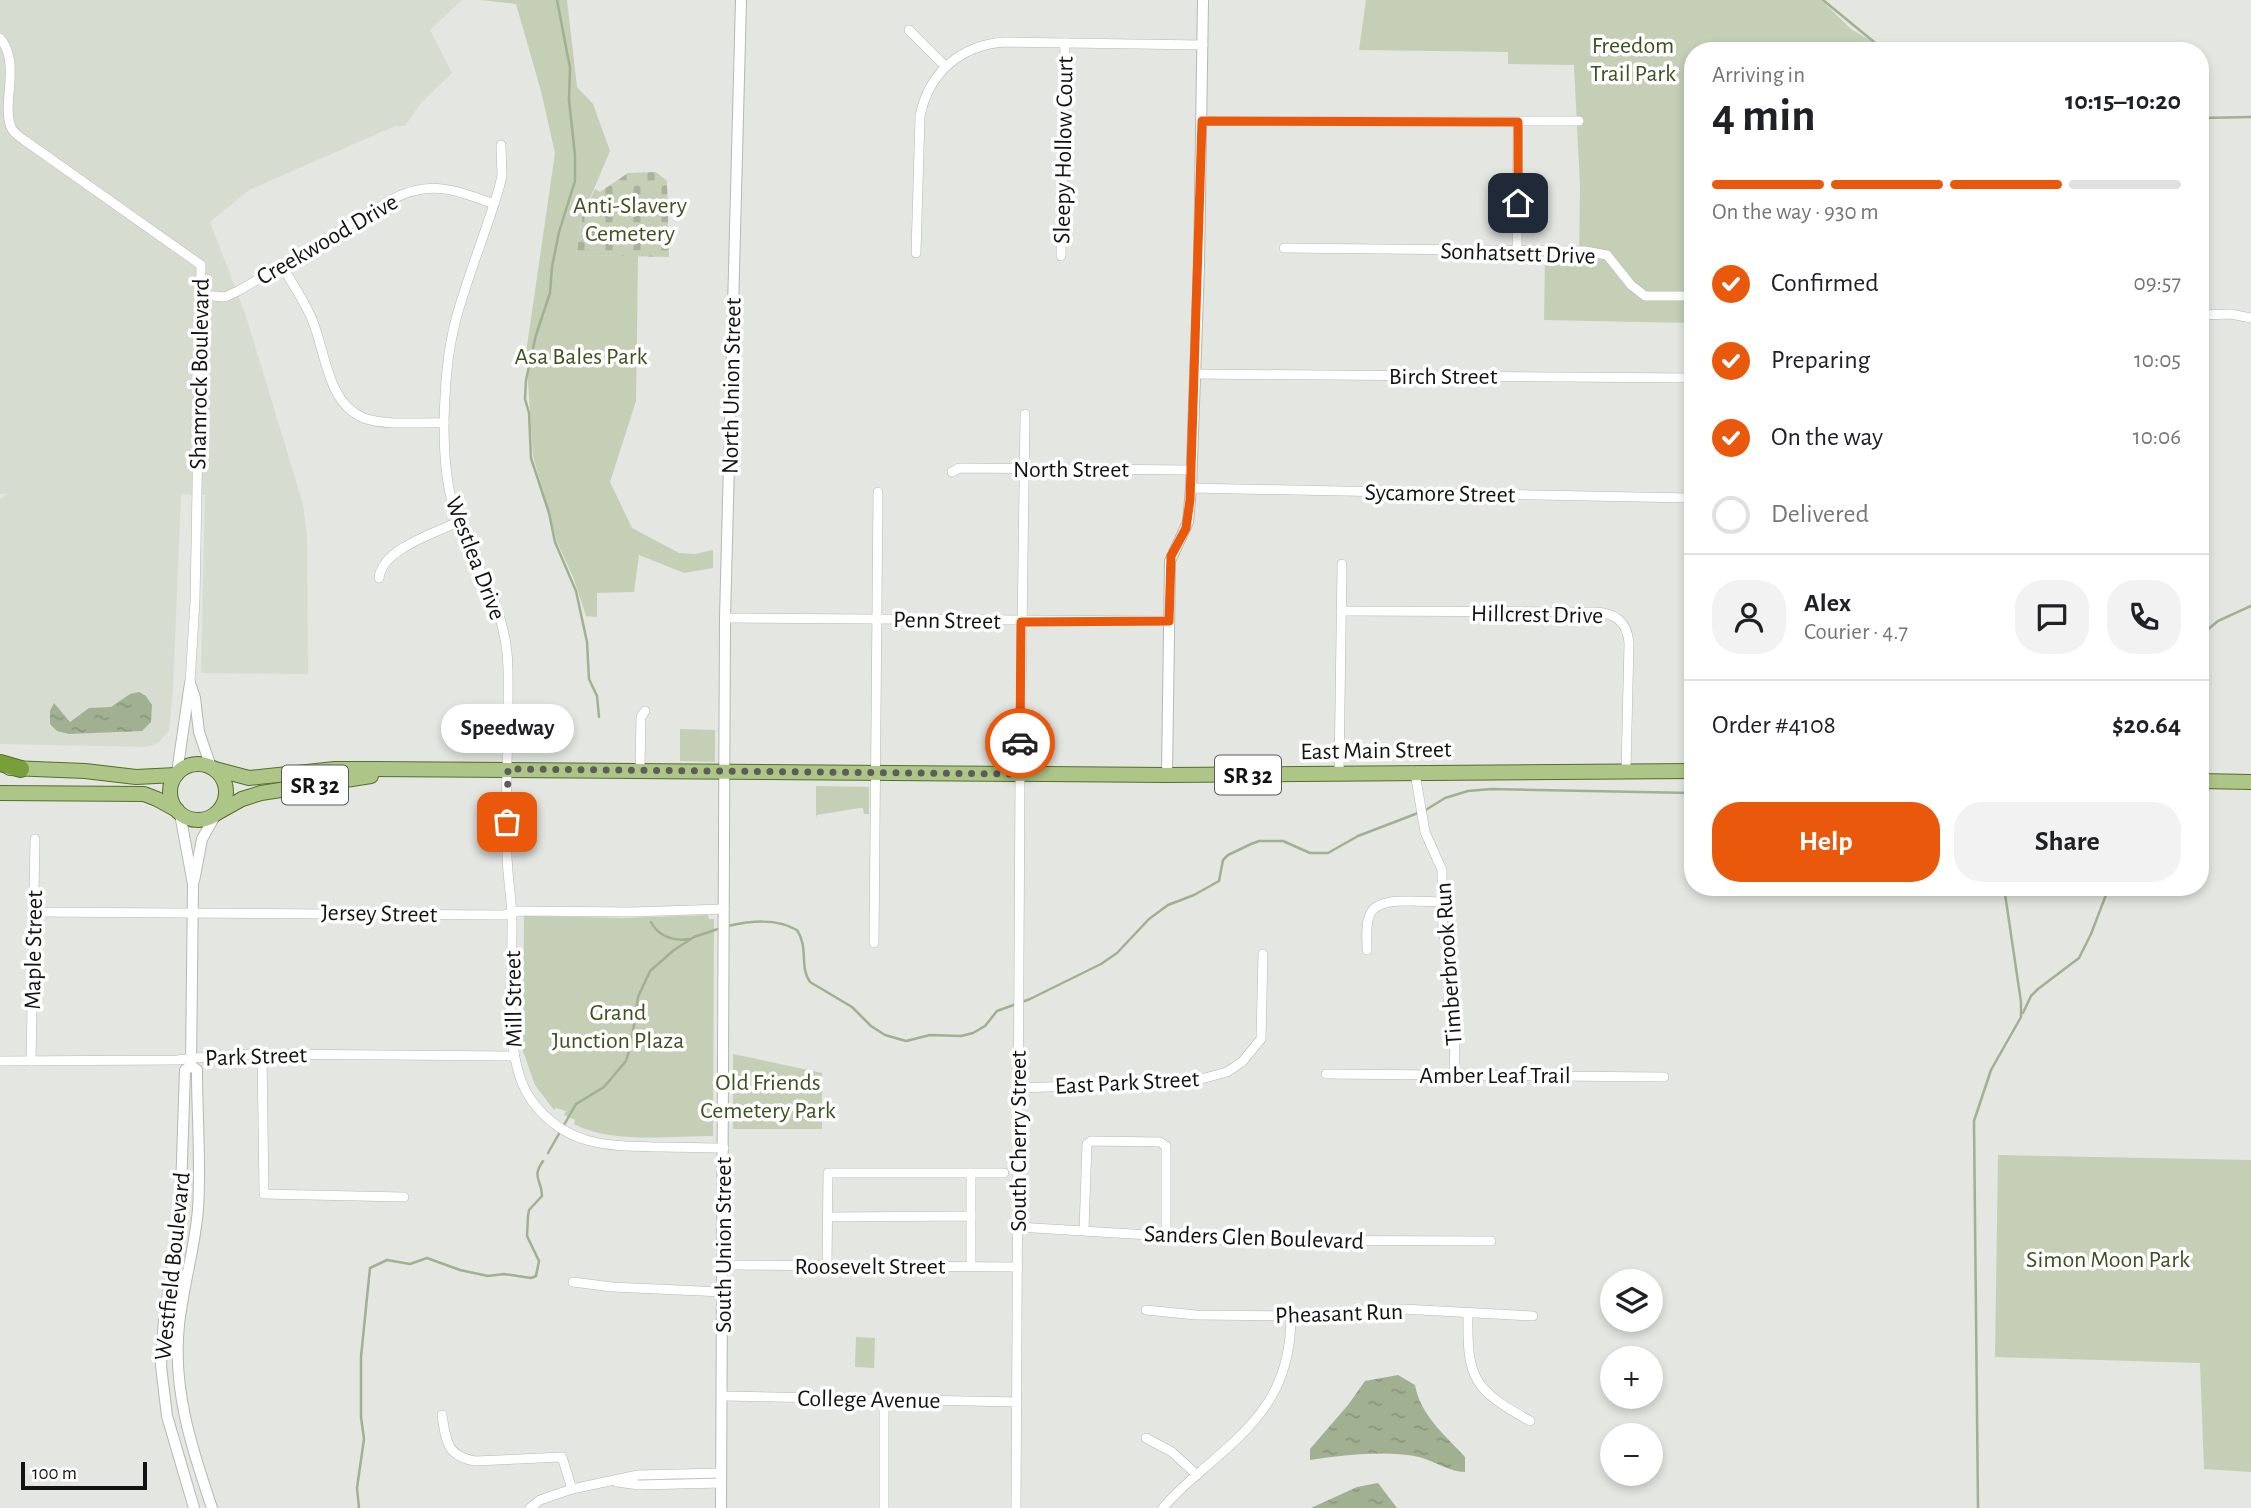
<!DOCTYPE html>
<html lang="en">
<head>
<meta charset="utf-8">
<style>
	:root { --surface:#fff; --page:#f2f2f2; --text:#202124; --muted:#757577; --line:#e0e0e0; --accent:#ea580c }
	body { margin:0; font-family:"Alegreya Sans",sans-serif; background:var(--page); color:var(--text); height:100vh; display:flex; flex-direction:column; font-size:26px; white-space:nowrap }
	* { box-sizing:border-box; margin:0 }
	p { font-size:23px; color:var(--muted) }
	.icon { flex:none; width:38px; height:38px; fill:none; stroke:currentColor; stroke-width:2; stroke-linecap:round; stroke-linejoin:round }
	.map { position:relative; flex:1; overflow:hidden }
	.drawer { position:absolute; left:1684px; top:42px; width:525px; height:854px; display:flex; flex-direction:column; background:var(--surface); border-radius:28px; box-shadow:0 4px 10px #0003 }
	.drawer>* { flex:none }
	.buttons { position:absolute; left:1600px; top:1269px; display:grid; gap:14px }
	.buttons a { display:grid; place-items:center; width:63px; height:63px; border-radius:50%; background:var(--surface); box-shadow:0 4px 10px #0003; font-size:35px }
	.scale { position:absolute; left:21px; bottom:18px; width:126px; box-sizing:border-box; padding-left:7px; border:4px solid #121312; border-top:0; font-size:19px; line-height:24px; white-space:nowrap; color:#121312; -webkit-text-stroke:5px #fff; paint-order:stroke }
	.pin { position:absolute; display:grid; place-items:center; width:60px; height:60px; color:#fff; margin:-30px; border-radius:14px; box-shadow:0 4px 10px #0006 }
	.courier { position:absolute; display:grid; place-items:center; width:70px; height:70px; margin:-35px; border:5px solid #ea580c; border-radius:50%; background:#fff; color:#222; box-shadow:0 2px 9px #0007 }
	.bubble { position:absolute; height:49px; border-radius:24px; background:var(--surface); box-shadow:0 4px 10px #0003; font-size:23px; font-weight:600; line-height:49px; text-align:center }
	.overview em { font-style:normal; font-weight:600 }
	.overview div { display:flex; flex-direction:column-reverse }
	.overview { display:flex; align-items:center; justify-content:space-between; height:119px; padding:0 28px }
	h1 { font-size:46px; font-weight:600; line-height:52px }
	.bar { display:grid; grid-template-columns:repeat(4,1fr); gap:10px 7px; align-content:center; height:84px; padding:0 28px }
	.bar i { height:9px; border-radius:5px; background:var(--line) }
	.bar .current { background:var(--accent) }
	.bar p { grid-column:span 4 }
	.line { display:flex; align-items:center; gap:18px; padding:0 28px; border-top:2px solid var(--line) }
	.line div { flex:1 }
	.round { display:grid; place-items:center; flex:none; width:74px; height:74px; border-radius:28px; background:var(--page) }
	ol { padding:0 28px; list-style:none }
	li { display:flex; align-items:center; gap:21px; height:77px }
	li p { margin-inline-start:auto }
	li .icon { padding:7px; border-radius:50%; background:var(--accent); color:#fff; stroke-width:4 }
	li:last-child { color:var(--muted) }
	li i { width:38px; height:38px; border:4px solid var(--line); border-radius:50% }
	.action { display:flex; gap:14px; margin-top:auto; padding:14px 28px }
	.action a { flex:1; height:80px; border-radius:28px; background:var(--accent); color:#fff; font-size:28px; font-weight:600; line-height:80px; text-align:center }
	.action a+a { background:var(--page); color:var(--text) }
	.map>svg:first-child { display:block }
	.built { fill:#d7dcd0 }
	.cemetery { fill:url(#cemetery-stones) }
	.green { fill:#c4cfb6 }
	.water { fill:url(#water-ripples) }
	.lines { fill:none; stroke-linecap:round; stroke-linejoin:round }
	.stream { stroke:#a1b090; stroke-width:2.5 }
	.minor-casing { stroke:#b5b8b2; stroke-width:10 }
	.tertiary-casing { stroke:#b5b8b2; stroke-width:12 }
	.primary-casing { stroke:#546e2b; stroke-width:16 }
	.motorway-casing { stroke:#546e2b; stroke-width:18 }
	.minor { stroke:#fff; stroke-width:9 }
	.tertiary { stroke:#fff; stroke-width:10 }
	.primary { stroke:#aec588; stroke-width:14 }
	.motorway { stroke:#789f39; stroke-width:16 }
	.done { stroke:#5b5d5a; stroke-width:7; stroke-dasharray:0 12.6 }
	.route { stroke:#ea580c; stroke-width:9 }
	.labels { text-anchor:middle; stroke-width:7; stroke-linejoin:round; paint-order:stroke }
	.shield { fill:#fff; stroke:#595a59; stroke-width:2 }
	.shield-label { font-size:23px; font-weight:bold; fill:#121312 }
	.park-label { font-size:24px; fill:#3e5220; stroke:#fff }
	.street-label { font-size:24px; fill:#121312; stroke:#fff }
</style>
</head>
<body>
<div class="map">
<svg width="2251" height="1508" viewBox="0 0 2251 1508">
	<defs>
		<pattern id="cemetery-stones" width="16" height="16" patternUnits="userSpaceOnUse" patternTransform="scale(1.75)"><rect width="16" height="16" fill="#c4cfb6"/><path d="M2 7V4a2 2 0 0 1 4 0v3zM10 15v-3a2 2 0 0 1 4 0v3z" fill="#a7b19b"/></pattern>
		<pattern id="water-ripples" width="26" height="14" patternUnits="userSpaceOnUse" patternTransform="scale(1.75)"><rect width="26" height="14" fill="#a1b090"/><path d="M2 4q2-2 4 0t4 0M15 11q2-2 4 0t4 0" fill="none" stroke="#8a967b"/></pattern>
	</defs>
	<rect width="100%" height="100%" fill="#e3e6e1"/>
	<polygon class="built" points="0,0 462,0 430,30 452,73 421,103 405,126 395,126 249,190 210,222 245,313 303,504 307,537 308,674 201,673 205,495 181,494 173,688 169,731 158,743 146,747 0,744 0,499 8,494 0,494"/>
	<polygon class="cemetery" points="656,172 667,181 669,257 576,255 582,217 595,189 600,192 628,173"/>
	<g class="green">
		<polygon points="480,0 567,0 577,87 593,104 610,151 582,217 576,255 638,256 636,401 610,482 632,528 679,553 695,554 713,550 713,568 684,573 639,555 634,592 597,593 597,617 586,616 574,579 557,542 533,456 526,353 555,153 541,91 516,4"/>
		<polygon points="1366,0 1821,0 1851,29 1888,51 1692,51 1692,323 1544,320 1545,260 1579,260 1580,186 1574,65 1508,64 1508,52 1359,50"/>
		<polygon points="680,729 715,730 715,762 680,761"/>
		<polygon points="816,786 869,787 869,814 864,814 863,808 859,808 817,815 816,818"/>
		<path d="M708 915 709 919H714L713 1136C671 1136 612 1144 574 1124L575 1120 564 1115 566 1111 556 1108 554 1110 535 1085 523 1051 524 916 624 918Z"/>
		<polygon points="733,1054 822,1073 822,1129 733,1129"/>
		<polygon points="1998,1155 2251,1160 2251,1472 2204,1469 2200,1363 1995,1357"/>
		<polygon points="856,1337 875,1338 874,1368 855,1367"/>
	</g>
	<g class="water">
		<polygon points="139,692 146,696 152,705 151,722 142,731 69,734 57,731 50,724 50,711 54,703 70,722 89,708 111,707 130,694"/>
		<path d="M1398 1375 1415 1385C1420 1415 1446 1436 1465 1457V1472C1450 1472 1434 1461 1419 1457 1385 1450 1345 1455 1310 1460V1449L1348 1405 1365 1381Z"/>
		<polygon points="1378,1483 1397,1508 1311,1508 1357,1487"/>
	</g>
	<g class="lines">
		<g class="stream">
			<polyline points="557,0 570,68 569,100 575,155 575,181 559,232 552,267 550,293 536,335 526,380 525,399 529,413 531,458 549,513 555,542 576,591 587,642 589,679 597,696 599,717"/>
			<polyline points="1823,0 1885,51"/>
			<polyline points="2200,118 2251,117"/>
			<polyline points="2200,636 2218,621 2251,606"/>
			<polyline points="1424,811 1445,798 1468,791 1491,789 1692,793"/>
			<path d="M651 922C658 936 674 942 689 939"/>
			<path d="M728 926C751 921 776 918 797 930 809 948 799 967 810 982L852 1007 871 1026 885 1035 906 1041 930 1035 961 1036 973 1033 985 1026 997 1011 1030 999 1101 964 1117 953 1149 919 1168 905 1194 895 1219 881 1223 860 1228 855 1251 844 1259 841H1283L1310 853H1328L1358 836 1418 813"/>
			<polyline points="2023,1013 2031,996 2038,989 2079,958 2091,934 2109,887"/>
			<polyline points="548,1153 576,1104 604,1087 626,1061 631,1045 638,997 650,971 674,950 694,937 721,928"/>
			<path d="M359 1508 357 1488 364 1439 361 1417V1357L370 1268 387 1260 410 1264 427 1258 460 1270 488 1276 504 1274 531 1278 536 1276 539 1261 527 1236 528 1216 529 1210 542 1196C542 1180 531 1178 543 1161"/>
			<polyline points="1978,1508 1974,1121 1991,1070 2021,1017 2021,1002 2004,887"/>
		</g>
		<g class="minor-casing">
			<g id="minor">
				<polyline points="909,30 945,66"/>
				<path d="M0 38C22 64 0 106 12 129 15 134 20 137 24 140L201 265 195 601 190 683"/>
				<polyline points="1202,121 1579,121"/>
				<path d="M501 145 502 176 499 188C486 232 468 275 456 319 447 353 445 387 444 422 444 456 446 491 459 523 479 575 507 609 508 669 509 730 505 791 507 853 507 876 512 898 512 921 513 973 501 1059 532 1101 566 1147 609 1146 660 1147 682 1147 703 1148 724 1148"/>
				<polyline points="1284,248 1585,251 1607,255 1631,285 1645,296 1692,296"/>
				<polyline points="1517,251 1518,122"/>
				<path d="M916 253 920 116C929 72 961 45 1005 42L1203 45"/>
				<polyline points="1061,256 1065,43"/>
				<path d="M282 266C292 283 303 299 311 317 326 350 326 403 364 418 384 426 422 422 444 423"/>
				<path d="M202 295 225 297 240 290 391 200C430 179 455 190 494 204"/>
				<polyline points="2200,315 2231,314 2251,318"/>
				<polyline points="1194,374 1692,378"/>
				<polyline points="952,472 959,468 1191,470"/>
				<polyline points="1191,488 1689,498"/>
				<path d="M379 578C382 549 435 533 458 522"/>
				<path d="M1341 611 1594 612C1615 613 1627 621 1629 643L1626 770"/>
				<polyline points="725,618 1169,621"/>
				<polyline points="640,771 641,717 645,711"/>
				<polyline points="1415,773 1425,832 1442,870 1443,932 1448,954 1448,998 1455,1036 1454,1075"/>
				<polyline points="1339,774 1342,564"/>
				<polyline points="34,912 503,915 520,911 631,912 724,909"/>
				<polyline points="874,943 878,492"/>
				<path d="M1367 950C1367 938 1365 921 1372 911 1383 896 1425 902 1443 902"/>
				<polyline points="262,1054 264,1194 404,1197"/>
				<polyline points="0,1061 177,1060 224,1055 262,1054 513,1056"/>
				<polyline points="31,1061 35,839"/>
				<polyline points="1326,1074 1664,1077"/>
				<polyline points="1019,1088 1159,1083 1205,1078 1227,1072 1242,1062 1261,1039 1263,954"/>
				<polyline points="971,1216 971,1173"/>
				<polyline points="827,1217 971,1216 971,1266"/>
				<polyline points="1018,1227 1230,1240 1491,1241"/>
				<polyline points="1084,1230 1087,1144 1091,1141 1160,1142 1166,1146 1166,1236"/>
				<polyline points="723,1265 1018,1267"/>
				<polyline points="827,1266 828,1173 1004,1173"/>
				<polyline points="573,1282 612,1287 723,1292"/>
				<polyline points="1146,1310 1196,1315 1291,1316 1402,1309 1533,1316"/>
				<path d="M1468 1314C1467 1379 1473 1389 1530 1421"/>
				<polyline points="722,1396 1017,1402"/>
				<polyline points="884,1399 884,1508"/>
				<path d="M442 1415C446 1440 446 1456 475 1461L562 1457 572 1489"/>
				<polyline points="1146,1438 1172,1452 1197,1475"/>
				<polyline points="617,1482 639,1485 721,1483"/>
				<polyline points="530,1508 540,1500 572,1489 638,1475 721,1473"/>
				<polyline points="1016,1508 1020,774 1025,414"/>
				<path d="M1163 1508C1174 1494 1189 1482 1202 1470 1256 1424 1291 1392 1291 1316"/>
			</g>
		</g>
		<g class="tertiary-casing">
			<g id="tertiary">
				<polyline points="191,686 195,698 199,732 211,767"/>
				<polyline points="177,773 190,683"/>
				<polyline points="1167,775 1170,561 1188,522 1191,488 1199,266 1203,0"/>
				<path d="M180 814 193 884 191 1066 197 1070C197 1116 201 1163 198 1209 195 1248 183 1286 179 1325 172 1389 192 1449 212 1508"/>
				<polyline points="194,881 202,839 216,814"/>
				<polyline points="191,1066 185,1070 180,1221 164,1318 161,1366 167,1416 194,1508"/>
				<polyline points="721,1508 725,618 741,0"/>
			</g>
		</g>
		<g class="primary-casing">
			<g id="primary">
				<circle cx="198" cy="792" r="28"/>
				<polyline points="10,768 85,771 136,777 176,775"/>
				<polyline points="215,769 249,778 335,769 372,769 1167,775 1692,771"/>
				<polyline points="2200,781 2251,782"/>
				<polyline points="0,793 144,794 157,799 177,810"/>
				<polyline points="217,813 242,799 261,793 371,776"/>
			</g>
		</g>
		<g class="motorway-casing">
			<polyline id="motorway" points="0,763 21,769"/>
		</g>
		<use href="#minor" class="minor"/>
		<use href="#tertiary" class="tertiary"/>
		<use href="#primary" class="primary"/>
		<use href="#motorway" class="motorway"/>
	</g>
	<g class="lines">
		<polyline class="done" points="507,822 508,769 1020,774 1020,743"/>
		<polyline class="route" points="1020,743 1021,622 1169,621 1171,556 1186,528 1190,500 1202,121 1518,122 1518,203"/>
	</g>
	<g class="labels">
		<g class="shield">
			<rect x="1215" y="755.5" width="66" height="39" rx="5"/>
			<rect x="282" y="765.5" width="66" height="39" rx="5"/>
		</g>
		<g class="shield-label">
			<text x="1248" y="783">SR 32</text>
			<text x="315" y="793">SR 32</text>
		</g>
		<g class="park-label">
			<text x="1633" y="53">Freedom<tspan x="1633" dy="28">Trail Park</tspan></text>
			<text x="630" y="213">Anti-Slavery<tspan x="630" dy="28">Cemetery</tspan></text>
			<text x="581" y="364">Asa Bales Park</text>
			<text x="618" y="1020">Grand<tspan x="618" dy="28">Junction Plaza</tspan></text>
			<text x="768" y="1090">Old Friends<tspan x="768" dy="28">Cemetery Park</tspan></text>
			<text x="2108" y="1267">Simon Moon Park</text>
		</g>
		<g class="street-label">
			<text transform="translate(1063 150) rotate(-89)" y="8">Sleepy Hollow Court</text>
			<text transform="translate(327 239) rotate(-30)" y="8">Creekwood Drive</text>
			<text transform="translate(1518 253) rotate(2)" y="8">Sonhatsett Drive</text>
			<text transform="translate(199 374) rotate(-89)" y="8">Shamrock Boulevard</text>
			<text x="1443" y="384">Birch Street</text>
			<text transform="translate(731 386) rotate(-89)" y="8">North Union Street</text>
			<text x="1071" y="477">North Street</text>
			<text transform="translate(1440 493) rotate(1)" y="8">Sycamore Street</text>
			<text transform="translate(476 558) rotate(69)" y="8">Westlea Drive</text>
			<text transform="translate(1537 614) rotate(1)" y="8">Hillcrest Drive</text>
			<text transform="translate(947 620) rotate(1)" y="8">Penn Street</text>
			<text transform="translate(1376 750) rotate(-1)" y="8">East Main Street</text>
			<text transform="translate(379 913) rotate(1)" y="8">Jersey Street</text>
			<text transform="translate(33 950) rotate(-89)" y="8">Maple Street</text>
			<text transform="translate(1448 964) rotate(-94)" y="8">Timberbrook Run</text>
			<text transform="translate(513 999) rotate(-91)" y="8">Mill Street</text>
			<text transform="translate(256 1056) rotate(-2)" y="8">Park Street</text>
			<text x="1495" y="1083">Amber Leaf Trail</text>
			<text transform="translate(1127 1082) rotate(-3)" y="8">East Park Street</text>
			<text transform="translate(1018 1141) rotate(-90)" y="8">South Cherry Street</text>
			<text transform="translate(1254 1237) rotate(2)" y="8">Sanders Glen Boulevard</text>
			<text transform="translate(723 1245) rotate(-90)" y="8">South Union Street</text>
			<text transform="translate(172 1266) rotate(-84)" y="8">Westfield Boulevard</text>
			<text x="870" y="1274">Roosevelt Street</text>
			<text transform="translate(1339 1313) rotate(-2)" y="8">Pheasant Run</text>
			<text transform="translate(869 1399) rotate(1)" y="8">College Avenue</text>
		</g>
	</g>
</svg>
<div class="buttons">
<a><svg class="icon" aria-label="layers" viewBox="0 0 24 24"><path d="M12 4l9 5-9 5-9-5zM3 14l9 5 9-5"/></svg></a>
<a>+</a>
<a>−</a>
</div>
<div class="scale">100 m</div>
<div class="pin" style="left:507px;top:822px;background:#ea580c"><svg class="icon" aria-label="bag" viewBox="0 0 24 24"><path d="M5 8h14l-1 12H6zM9 8a3 3 0 0 1 6 0"/></svg></div>
<div class="pin" style="left:1518px;top:203px;background:#1f2937"><svg class="icon" aria-label="home" viewBox="0 0 24 24"><path d="M3 11l9-7 9 7M6 9v11h12V9"/></svg></div>
<div class="courier" style="left:1020px;top:743px"><svg class="icon" aria-label="car" viewBox="0 0 24 24"><path d="M5 17H2v-5l4-1 3-4h7l3 4 3 1v5h-3M9 17h6M6 11h13"/><circle cx="7" cy="17" r="2"/><circle cx="17" cy="17" r="2"/></svg></div>
<div class="bubble" style="left:441px;top:704px;width:133px">Speedway</div>
<section class="drawer">
<div class="overview"><div><h1>4 min</h1><p>Arriving in</p></div><em>10:15–10:20</em></div>
<div class="bar"><i class="current"></i><i class="current"></i><i class="current"></i><i></i><p>On the way · 930 m</p></div>
<ol>
<li><svg class="icon" aria-label="check" viewBox="0 0 24 24"><path d="M5 12l5 5 9-10"/></svg>Confirmed<p>09:57</p></li>
<li><svg class="icon" aria-label="check" viewBox="0 0 24 24"><path d="M5 12l5 5 9-10"/></svg>Preparing<p>10:05</p></li>
<li><svg class="icon" aria-label="check" viewBox="0 0 24 24"><path d="M5 12l5 5 9-10"/></svg>On the way<p>10:06</p></li>
<li><i></i>Delivered</li>
</ol>
<div class="line" style="height:126px"><a class="round"><svg class="icon" aria-label="person" viewBox="0 0 24 24"><circle cx="12" cy="8" r="4"/><path d="M4 21q1-7 8-7t8 7"/></svg></a><div><b>Alex</b><p>Courier · 4.7</p></div><a class="round"><svg class="icon" aria-label="chat" viewBox="0 0 24 24"><path d="M4 5h16v11H9l-5 4z"/></svg></a><a class="round"><svg class="icon" aria-label="phone" viewBox="0 0 24 24"><path d="M5 4h4l2 5-3 2q2 4 5 5l2-3 5 2v4C11 20 4 13 5 4z"/></svg></a></div>
<div class="line" style="height:91px"><div>Order #4108</div><b>$20.64</b></div>
<div class="action"><a>Help</a><a>Share</a></div>
</section>
</div>
</body>
</html>
